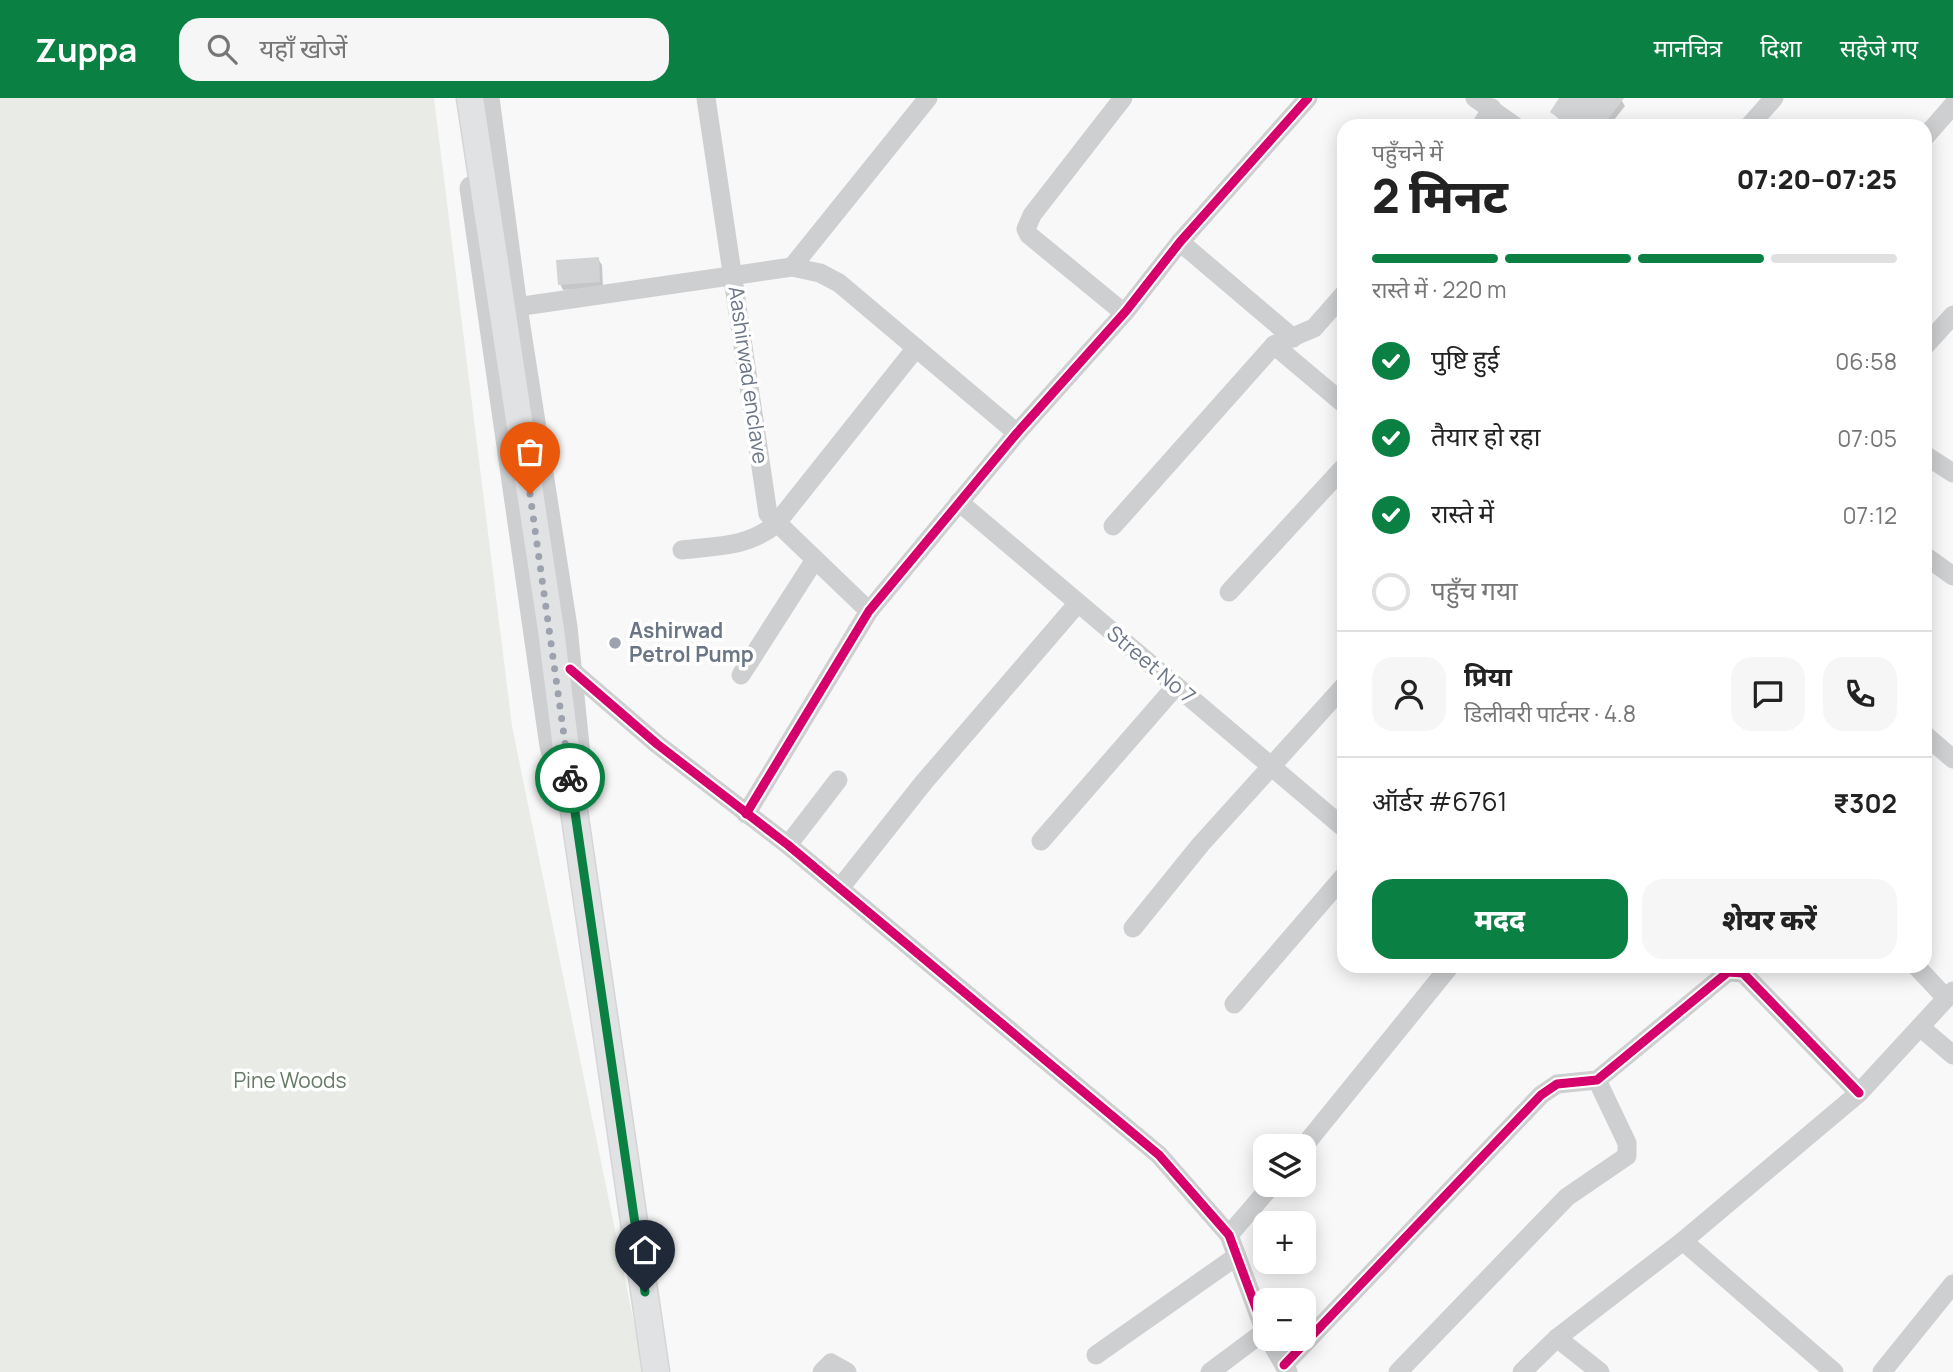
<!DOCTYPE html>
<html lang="hi">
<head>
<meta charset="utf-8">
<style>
	:root { --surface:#fff; --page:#f6f6f6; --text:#222; --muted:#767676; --line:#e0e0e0; --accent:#0b8043 }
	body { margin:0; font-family:Manrope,"Noto Sans Devanagari",sans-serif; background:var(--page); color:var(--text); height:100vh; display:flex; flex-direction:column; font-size:26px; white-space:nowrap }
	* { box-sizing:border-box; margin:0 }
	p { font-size:23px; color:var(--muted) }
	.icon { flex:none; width:38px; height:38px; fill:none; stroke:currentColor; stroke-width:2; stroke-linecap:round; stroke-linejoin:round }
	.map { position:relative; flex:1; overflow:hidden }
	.panel { position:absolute; left:1337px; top:21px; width:595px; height:854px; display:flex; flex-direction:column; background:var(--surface); border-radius:21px; box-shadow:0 4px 18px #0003 }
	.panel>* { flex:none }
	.buttons { position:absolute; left:1253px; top:1036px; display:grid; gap:14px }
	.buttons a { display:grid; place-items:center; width:63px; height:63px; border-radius:14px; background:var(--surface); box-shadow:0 4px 18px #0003; font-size:35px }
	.pin { position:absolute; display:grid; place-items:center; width:60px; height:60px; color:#fff; margin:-72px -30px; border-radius:50% 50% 50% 0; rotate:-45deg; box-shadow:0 0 7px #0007 }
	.pin .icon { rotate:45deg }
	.courier { position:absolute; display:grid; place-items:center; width:70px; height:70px; margin:-35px; border:5px solid #0b8043; border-radius:50%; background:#fff; color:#222; box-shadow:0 2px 9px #0007 }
	.overview em { font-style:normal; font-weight:800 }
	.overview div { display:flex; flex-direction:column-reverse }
	.overview { display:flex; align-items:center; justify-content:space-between; height:119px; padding:0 35px }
	h1 { font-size:46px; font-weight:800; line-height:52px }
	.bar { display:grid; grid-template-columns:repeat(4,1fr); gap:10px 7px; align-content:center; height:84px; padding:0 35px }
	.bar i { height:9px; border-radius:5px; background:var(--line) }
	.bar .on { background:var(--accent) }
	.bar p { grid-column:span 4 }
	.line { display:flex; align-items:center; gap:18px; padding:0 35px; border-top:2px solid var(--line) }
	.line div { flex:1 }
	.round { display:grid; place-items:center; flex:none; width:74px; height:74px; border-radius:21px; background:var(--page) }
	ol { padding:0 35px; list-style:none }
	li { display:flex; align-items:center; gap:21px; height:77px }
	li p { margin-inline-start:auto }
	li .icon { padding:7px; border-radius:50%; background:var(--accent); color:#fff; stroke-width:4 }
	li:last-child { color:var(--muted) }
	li i { width:38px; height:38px; border:4px solid var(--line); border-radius:50% }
	.button { display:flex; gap:14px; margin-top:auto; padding:14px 35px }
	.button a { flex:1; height:80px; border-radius:21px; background:var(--accent); color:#fff; font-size:28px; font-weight:800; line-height:80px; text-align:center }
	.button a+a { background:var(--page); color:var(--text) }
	header { display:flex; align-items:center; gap:42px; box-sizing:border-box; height:98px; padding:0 35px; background:var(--accent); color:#fff }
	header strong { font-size:33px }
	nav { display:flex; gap:38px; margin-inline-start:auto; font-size:24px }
	.search { width:490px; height:63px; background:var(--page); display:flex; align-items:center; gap:18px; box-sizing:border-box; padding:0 24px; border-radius:21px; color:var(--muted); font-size:26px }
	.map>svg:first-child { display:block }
	.green { fill:#e8ebe6 }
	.shadow { fill:#0003 }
	.building { fill:#d2d3d4 }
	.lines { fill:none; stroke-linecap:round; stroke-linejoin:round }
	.secondary-casing { stroke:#d4d5d6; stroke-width:29 }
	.minor { stroke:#cecfd1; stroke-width:19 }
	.tertiary { stroke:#cecfd1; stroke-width:23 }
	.secondary { stroke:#e1e2e3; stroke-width:26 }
	.cycleway-casing { stroke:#fff; stroke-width:13 }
	.cycleway { stroke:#d6006c; stroke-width:9 }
	.done { stroke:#9ca3ae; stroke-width:7; stroke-dasharray:0 12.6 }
	.route { stroke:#0b8043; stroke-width:9 }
	.poi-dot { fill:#9ca3ae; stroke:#fff; stroke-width:2.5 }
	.labels { text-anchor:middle; stroke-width:7; stroke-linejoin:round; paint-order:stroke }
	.street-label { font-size:21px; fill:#6a7586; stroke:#fff }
	.poi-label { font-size:21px; font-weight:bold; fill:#6a7586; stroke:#fff; text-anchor:start }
	.park-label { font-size:21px; fill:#657965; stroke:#fff }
</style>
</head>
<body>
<header>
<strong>Zuppa</strong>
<div class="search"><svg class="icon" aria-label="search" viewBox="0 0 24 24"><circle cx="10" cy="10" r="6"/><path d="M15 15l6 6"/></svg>यहाँ खोजें</div>
<nav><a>मानचित्र</a><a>दिशा</a><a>सहेजे गए</a></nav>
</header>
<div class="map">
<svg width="1953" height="1274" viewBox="0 0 1953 1274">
	<rect width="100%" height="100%" fill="#f8f8f8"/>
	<polygon class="green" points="0,0 434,0 512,628 644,1274 0,1274"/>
	<g class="shadow">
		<polygon points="1562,0 1620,0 1625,8 1614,22 1621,28 1566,28 1552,14"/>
		<polygon points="598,161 602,167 603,190 563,192 560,186"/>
	</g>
	<g class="building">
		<polygon points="1559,0 1624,0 1603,28 1569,28 1550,14"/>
		<polygon points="599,159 600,184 558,187 556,162"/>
	</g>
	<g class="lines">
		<g class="secondary-casing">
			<polyline id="secondary" points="470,0 551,532 574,713 656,1274"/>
		</g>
		<g class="minor">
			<polyline points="706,0 768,416 869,513"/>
			<polyline points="1123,0 1032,117 1026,131 1029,137 1124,215"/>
			<polyline points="1475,0 1515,28"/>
			<polyline points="1481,28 1492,10"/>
			<polyline points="1749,28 1774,0"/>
			<polyline points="1925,39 1953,7"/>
			<polyline points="1180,144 1293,240"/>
			<polyline points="792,169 928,0"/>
			<polyline points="516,209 792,169 820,175 839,185 1017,335"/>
			<polyline points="1274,247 1344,306"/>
			<polyline points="1925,248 1953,217"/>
			<polyline points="1925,357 1953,375"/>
			<polyline points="959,404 1344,730"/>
			<polyline points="1113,428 1274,247 1314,230 1344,196"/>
			<path d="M682 452C717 448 749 449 776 426L916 250"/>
			<polyline points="1925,458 1953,478"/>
			<polyline points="1229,494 1344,369"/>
			<polyline points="570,571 657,646 788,747 1159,1057 1229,1137 1265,1234"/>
			<polyline points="741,577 814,463"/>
			<polyline points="1925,637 1953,661"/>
			<polyline points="746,716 869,513 1017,335 1126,213 1180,144 1308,0"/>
			<polyline points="1041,743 1176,588"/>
			<polyline points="788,747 838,682"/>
			<polyline points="840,790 924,684 1078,505"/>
			<polyline points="1133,830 1201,746 1344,588"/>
			<polyline points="1916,868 1946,900"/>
			<polyline points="1234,906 1344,778"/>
			<polyline points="1920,929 1953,957"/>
			<polyline points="1304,1048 1450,868"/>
			<polyline points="1229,1137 1272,1087"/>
			<polyline points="1683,1143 1834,1274"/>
			<polyline points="1557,1240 1600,1274"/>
			<polyline points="1269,1241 1288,1274"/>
			<polyline points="1096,1257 1237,1158"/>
			<polyline points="1284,1267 1541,997 1557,986 1597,982 1728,874 1743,875 1859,995"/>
			<polyline points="822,1274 831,1265 847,1274"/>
			<polyline points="1210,1274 1265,1233"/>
			<polyline points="1398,1274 1567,1099 1627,1058 1627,1045 1597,982"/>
			<polyline points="1522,1274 1557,1240 1683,1143 1859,995 1953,893"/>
			<polyline points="1882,1274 1953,1186"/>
		</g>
		<g class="tertiary">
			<polyline points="488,0 516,209 566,529 582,687"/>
			<polyline points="471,90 551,648 563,692"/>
		</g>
		<use href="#secondary" class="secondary"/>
		<g class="cycleway-casing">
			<g id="cycleway">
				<polyline points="570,571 657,646 788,747 1159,1057 1229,1137 1265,1234"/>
				<polyline points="746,716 869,513 1017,335 1126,213 1180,144 1308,0"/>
				<polyline points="1284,1267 1541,997 1557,986 1597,982 1728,874 1743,875 1859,995"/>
			</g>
		</g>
		<use href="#cycleway" class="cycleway"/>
	</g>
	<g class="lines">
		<polyline class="done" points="530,396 570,680"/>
		<polyline class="route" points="570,680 645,1194"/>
	</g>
	<circle class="poi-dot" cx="615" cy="545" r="7"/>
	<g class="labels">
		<g class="street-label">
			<text transform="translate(748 277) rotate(82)" y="7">Aashirwad enclave</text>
			<text transform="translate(1151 567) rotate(40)" y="7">Street No 7</text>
		</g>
		<g class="poi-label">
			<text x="629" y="540">Ashirwad<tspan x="629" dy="24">Petrol Pump</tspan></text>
		</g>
		<g class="park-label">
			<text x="290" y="990">Pine Woods</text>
		</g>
	</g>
</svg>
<div class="buttons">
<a><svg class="icon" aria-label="layers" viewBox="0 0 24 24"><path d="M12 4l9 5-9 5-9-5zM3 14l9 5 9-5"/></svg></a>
<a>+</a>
<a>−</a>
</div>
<div class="pin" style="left:530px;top:396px;background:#ea580c"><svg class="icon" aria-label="bag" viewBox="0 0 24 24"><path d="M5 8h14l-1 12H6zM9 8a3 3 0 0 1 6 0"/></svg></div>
<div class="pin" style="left:645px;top:1194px;background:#1f2937"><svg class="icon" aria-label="home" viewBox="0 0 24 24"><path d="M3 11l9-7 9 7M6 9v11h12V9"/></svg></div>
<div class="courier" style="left:570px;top:680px"><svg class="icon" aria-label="bike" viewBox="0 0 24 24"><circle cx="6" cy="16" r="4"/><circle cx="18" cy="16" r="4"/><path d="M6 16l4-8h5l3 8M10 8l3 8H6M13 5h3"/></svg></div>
<section class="panel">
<div class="overview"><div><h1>2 मिनट</h1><p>पहुँचने में</p></div><em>07:20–07:25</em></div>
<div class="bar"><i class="on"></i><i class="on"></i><i class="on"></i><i></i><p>रास्ते में · 220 m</p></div>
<ol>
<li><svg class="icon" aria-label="check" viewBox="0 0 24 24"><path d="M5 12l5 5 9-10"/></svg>पुष्टि हुई<p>06:58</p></li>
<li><svg class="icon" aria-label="check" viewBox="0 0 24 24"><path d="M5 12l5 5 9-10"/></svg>तैयार हो रहा<p>07:05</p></li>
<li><svg class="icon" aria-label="check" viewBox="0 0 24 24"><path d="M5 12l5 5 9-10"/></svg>रास्ते में<p>07:12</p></li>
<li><i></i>पहुँच गया</li>
</ol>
<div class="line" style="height:126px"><a class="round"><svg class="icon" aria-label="person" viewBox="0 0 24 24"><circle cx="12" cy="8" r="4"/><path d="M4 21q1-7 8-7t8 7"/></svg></a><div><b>प्रिया</b><p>डिलीवरी पार्टनर · 4.8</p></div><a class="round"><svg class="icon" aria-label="chat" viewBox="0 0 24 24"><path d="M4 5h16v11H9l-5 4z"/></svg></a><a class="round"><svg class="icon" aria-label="phone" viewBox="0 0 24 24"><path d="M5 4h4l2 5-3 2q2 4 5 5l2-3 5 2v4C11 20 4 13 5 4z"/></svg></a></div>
<div class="line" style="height:91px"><div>ऑर्डर #6761</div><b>₹302</b></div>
<div class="button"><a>मदद</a><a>शेयर करें</a></div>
</section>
</div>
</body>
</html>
